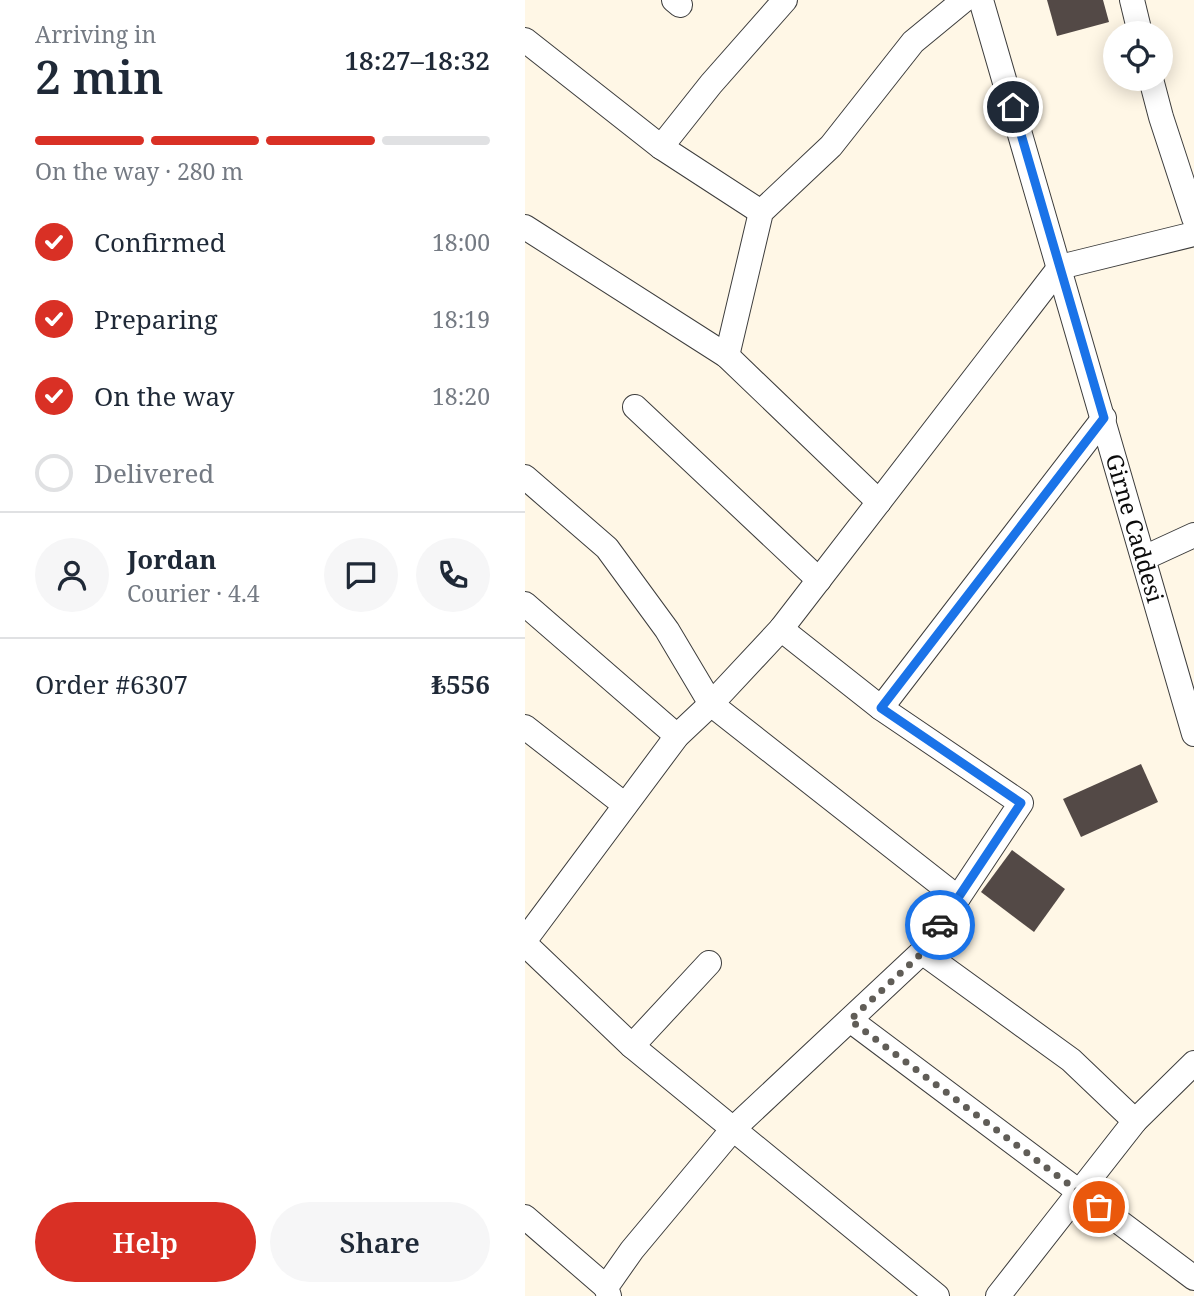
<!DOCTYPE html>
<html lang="en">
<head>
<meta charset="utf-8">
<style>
	:root { --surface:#fff; --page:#f6f6f7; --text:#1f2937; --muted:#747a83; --line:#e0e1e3; --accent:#d93025 }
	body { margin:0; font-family:"Noto Serif",serif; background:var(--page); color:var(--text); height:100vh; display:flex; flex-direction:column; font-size:26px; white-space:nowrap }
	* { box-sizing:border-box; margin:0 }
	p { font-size:23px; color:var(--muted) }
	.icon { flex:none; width:38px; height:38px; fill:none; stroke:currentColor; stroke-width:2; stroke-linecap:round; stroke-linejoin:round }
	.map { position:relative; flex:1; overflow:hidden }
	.details { display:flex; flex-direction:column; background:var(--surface); width:525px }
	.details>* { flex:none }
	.controls { position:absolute; left:578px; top:21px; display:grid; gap:14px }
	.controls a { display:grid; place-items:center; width:70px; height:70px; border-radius:50%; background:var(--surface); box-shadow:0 4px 18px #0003; font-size:35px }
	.pin { position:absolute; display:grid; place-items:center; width:60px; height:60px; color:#fff; margin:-30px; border:4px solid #fff; border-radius:50%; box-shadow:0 2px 7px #0007 }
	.courier { position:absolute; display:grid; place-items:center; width:70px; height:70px; margin:-35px; border:5px solid #1a73e8; border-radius:50%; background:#fff; color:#222; box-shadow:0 2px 9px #0007 }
	.headline em { font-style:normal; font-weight:600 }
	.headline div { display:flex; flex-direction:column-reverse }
	.headline { display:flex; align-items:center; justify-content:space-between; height:119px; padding:0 35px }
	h1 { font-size:46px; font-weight:600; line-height:52px }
	.bar { display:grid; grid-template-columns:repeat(4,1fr); gap:10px 7px; align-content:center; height:84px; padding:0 35px }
	.bar i { height:9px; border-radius:5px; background:var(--line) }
	.bar .on { background:var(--accent) }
	.bar p { grid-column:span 4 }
	.line { display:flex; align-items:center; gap:18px; padding:0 35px; border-top:2px solid var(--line) }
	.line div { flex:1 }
	.round { display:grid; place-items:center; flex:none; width:74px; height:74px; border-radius:37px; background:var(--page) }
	ol { padding:0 35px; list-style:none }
	li { display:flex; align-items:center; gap:21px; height:77px }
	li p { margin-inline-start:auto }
	li .icon { padding:7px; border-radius:50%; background:var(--accent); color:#fff; stroke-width:4 }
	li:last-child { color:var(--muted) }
	li i { width:38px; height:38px; border:4px solid var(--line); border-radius:50% }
	.action { display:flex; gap:14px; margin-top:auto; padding:14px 35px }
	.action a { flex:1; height:80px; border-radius:42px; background:var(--accent); color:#fff; font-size:28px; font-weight:600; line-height:80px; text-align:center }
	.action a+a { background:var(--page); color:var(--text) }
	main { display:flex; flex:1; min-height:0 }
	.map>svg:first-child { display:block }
	.building { fill:#534946 }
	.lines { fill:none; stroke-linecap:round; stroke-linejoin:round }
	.minor-casing { stroke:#3d3d3d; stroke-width:26 }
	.minor { stroke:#fff; stroke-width:24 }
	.done { stroke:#605d57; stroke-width:7; stroke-dasharray:0 12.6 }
	.route { stroke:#1a73e8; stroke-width:9 }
	.labels { text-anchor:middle; stroke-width:7; stroke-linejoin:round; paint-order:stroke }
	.street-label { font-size:23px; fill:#0a0a0a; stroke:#fff }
</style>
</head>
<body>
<main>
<section class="details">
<div class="headline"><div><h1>2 min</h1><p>Arriving in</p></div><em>18:27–18:32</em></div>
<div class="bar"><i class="on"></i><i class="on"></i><i class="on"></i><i></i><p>On the way · 280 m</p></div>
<ol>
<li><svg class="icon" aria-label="check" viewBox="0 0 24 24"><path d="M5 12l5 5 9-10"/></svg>Confirmed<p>18:00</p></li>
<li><svg class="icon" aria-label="check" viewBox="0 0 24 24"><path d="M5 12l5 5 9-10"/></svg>Preparing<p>18:19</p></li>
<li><svg class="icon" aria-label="check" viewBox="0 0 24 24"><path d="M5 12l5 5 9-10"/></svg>On the way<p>18:20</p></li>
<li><i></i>Delivered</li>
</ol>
<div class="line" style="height:126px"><a class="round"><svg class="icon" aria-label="person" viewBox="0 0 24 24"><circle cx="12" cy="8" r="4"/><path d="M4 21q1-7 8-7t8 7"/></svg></a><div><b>Jordan</b><p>Courier · 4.4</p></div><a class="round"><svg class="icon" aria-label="chat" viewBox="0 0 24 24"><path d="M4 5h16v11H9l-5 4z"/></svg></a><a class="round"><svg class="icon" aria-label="phone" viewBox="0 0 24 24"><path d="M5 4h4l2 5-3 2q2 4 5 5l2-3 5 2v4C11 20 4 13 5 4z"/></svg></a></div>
<div class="line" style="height:91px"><div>Order #6307</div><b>₺556</b></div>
<div class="action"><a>Help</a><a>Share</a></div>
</section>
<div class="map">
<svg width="669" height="1296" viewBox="0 0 669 1296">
	<rect width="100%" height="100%" fill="#fff7e6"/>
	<g class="building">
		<polygon points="522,0 578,0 584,22 532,36"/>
		<polygon points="616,764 633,802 556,837 538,799"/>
		<polygon points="487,850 540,889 509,932 456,892"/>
	</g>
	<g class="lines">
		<g class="minor-casing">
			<g id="minor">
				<polyline points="149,0 155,5"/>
				<path id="s1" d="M456 0 669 734"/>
				<polyline points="607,0 615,33"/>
				<polyline points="0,40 136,147 236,212"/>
				<polyline points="626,79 636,117 669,218"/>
				<polyline points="136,147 186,84 260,0"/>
				<polyline points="0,227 202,356 354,502"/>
				<polyline points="202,356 236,212 306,146 388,42 439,0"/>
				<polyline points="110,407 294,580"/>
				<polyline points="0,477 82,548 142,630 186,704 433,898"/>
				<polyline points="619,558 669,535"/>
				<polyline points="0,604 152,736"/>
				<polyline points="356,708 579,418"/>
				<polyline points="0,727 100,805"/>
				<polyline points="0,940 152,736 186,704 256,629 535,267 669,234"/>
				<polyline points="0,944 107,1046 412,1296"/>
				<polyline points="397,952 546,1060 610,1121"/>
				<polyline points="325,1020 669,1278"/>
				<polyline points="107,1046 184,963"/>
				<polyline points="0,1217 81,1287"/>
				<polyline points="84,1296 81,1287 107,1250 208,1129 397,952 496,803 356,708 256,629"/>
				<polyline points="473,1296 610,1121 669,1063"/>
			</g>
		</g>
		<use href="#minor" class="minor"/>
	</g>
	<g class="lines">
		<polyline class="done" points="415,925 397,953 325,1020 574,1207"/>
		<polyline class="route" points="415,925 496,803 356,708 579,418 488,107"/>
	</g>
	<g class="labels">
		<g class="street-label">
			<text dy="8" stroke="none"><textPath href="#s1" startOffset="550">Girne Caddesi</textPath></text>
		</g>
	</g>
</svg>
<div class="controls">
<a><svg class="icon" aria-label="locate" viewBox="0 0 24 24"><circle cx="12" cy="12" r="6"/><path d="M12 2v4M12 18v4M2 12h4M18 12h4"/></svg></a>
</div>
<div class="pin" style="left:574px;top:1207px;background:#ea580c"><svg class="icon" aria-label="bag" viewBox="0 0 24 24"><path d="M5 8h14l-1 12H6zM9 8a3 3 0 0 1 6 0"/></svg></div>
<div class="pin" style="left:488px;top:107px;background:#1f2937"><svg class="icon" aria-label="home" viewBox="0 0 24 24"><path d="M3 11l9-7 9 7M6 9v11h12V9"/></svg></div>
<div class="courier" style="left:415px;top:925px"><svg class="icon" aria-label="car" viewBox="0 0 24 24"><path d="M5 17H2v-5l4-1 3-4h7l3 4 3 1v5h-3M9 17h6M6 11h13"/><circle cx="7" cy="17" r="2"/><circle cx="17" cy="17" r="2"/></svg></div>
</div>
</main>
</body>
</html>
